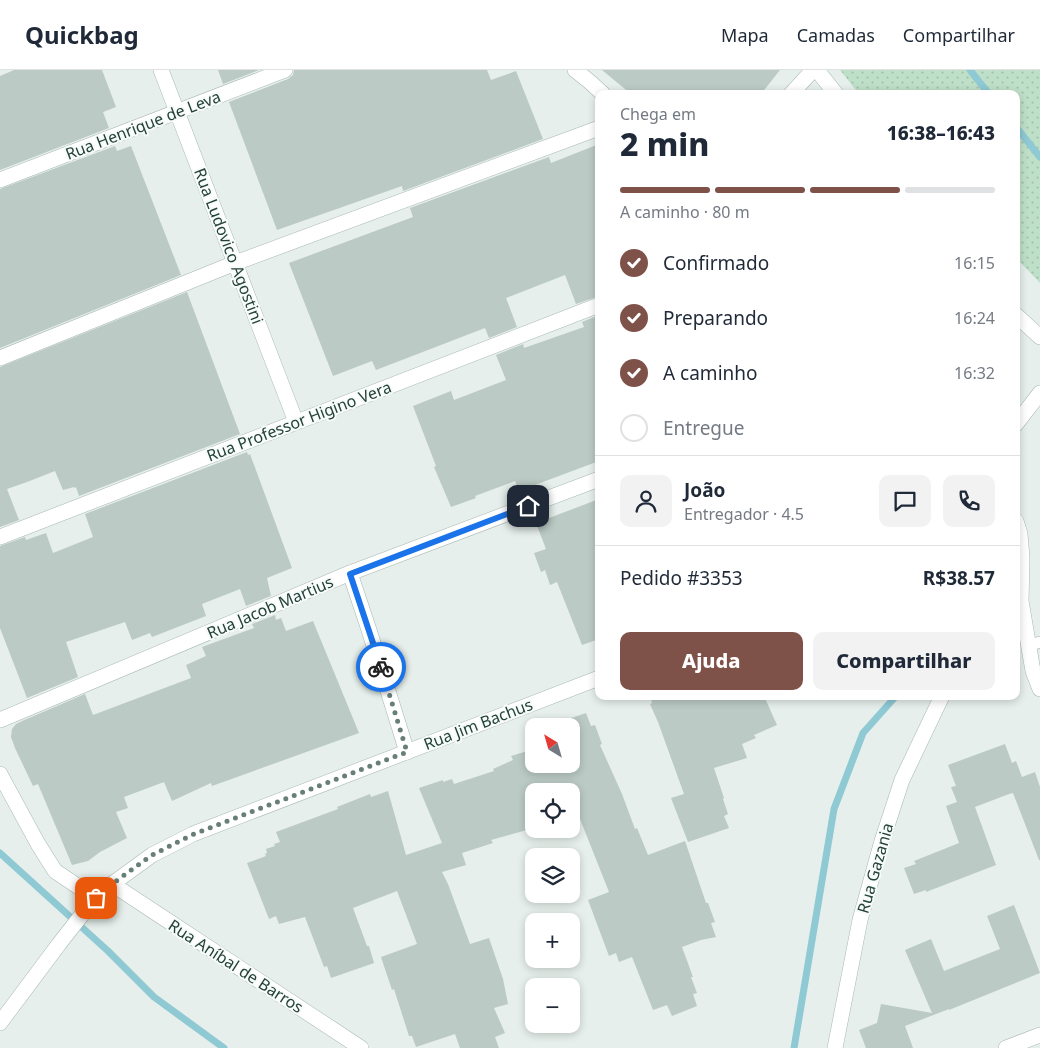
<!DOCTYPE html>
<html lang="pt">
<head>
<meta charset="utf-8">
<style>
	:root { --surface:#fff; --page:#f2f2f3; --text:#1f2937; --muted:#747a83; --line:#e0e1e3; --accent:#7f5249 }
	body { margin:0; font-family:"Noto Sans",sans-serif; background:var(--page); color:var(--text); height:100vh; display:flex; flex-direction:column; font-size:19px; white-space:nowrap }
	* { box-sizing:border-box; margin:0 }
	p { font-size:16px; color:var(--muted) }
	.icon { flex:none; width:28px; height:28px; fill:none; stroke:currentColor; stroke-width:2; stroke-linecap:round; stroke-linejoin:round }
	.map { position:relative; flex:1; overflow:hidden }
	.side { position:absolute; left:595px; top:20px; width:425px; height:610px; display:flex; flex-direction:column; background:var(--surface); border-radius:10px; box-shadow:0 2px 8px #0003 }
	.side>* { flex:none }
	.needle { width:32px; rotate:323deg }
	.buttons { position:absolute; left:525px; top:648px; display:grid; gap:10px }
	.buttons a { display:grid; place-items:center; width:55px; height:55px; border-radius:10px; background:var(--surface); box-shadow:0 2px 8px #0003; font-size:25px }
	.pin { position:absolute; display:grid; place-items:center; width:42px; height:42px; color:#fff; margin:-21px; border-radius:10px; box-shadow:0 2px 8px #0006 }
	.courier { position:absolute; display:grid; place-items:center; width:50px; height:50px; margin:-25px; border:4px solid #1a73e8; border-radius:50%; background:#fff; color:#222; box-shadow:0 1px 6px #0007 }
	.summary em { font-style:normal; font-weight:800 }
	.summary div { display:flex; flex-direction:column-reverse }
	.summary { display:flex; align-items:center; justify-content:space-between; height:85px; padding:0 25px }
	h1 { font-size:32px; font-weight:800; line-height:38px }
	.bar { display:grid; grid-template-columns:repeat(4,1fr); gap:8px 5px; align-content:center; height:60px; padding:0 25px }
	.bar i { height:6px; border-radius:4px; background:var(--line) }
	.bar .selected { background:var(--accent) }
	.bar p { grid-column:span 4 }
	.line { display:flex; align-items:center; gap:12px; padding:0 25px; border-top:1px solid var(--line) }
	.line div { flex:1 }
	.round { display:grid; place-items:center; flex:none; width:52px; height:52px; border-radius:10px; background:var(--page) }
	ol { padding:0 25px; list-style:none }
	li { display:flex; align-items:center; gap:15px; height:55px }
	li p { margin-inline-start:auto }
	li .icon { padding:5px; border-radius:50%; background:var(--accent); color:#fff; stroke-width:4 }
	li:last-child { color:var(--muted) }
	li i { width:28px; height:28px; border:2px solid var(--line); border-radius:50% }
	.action { display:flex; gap:10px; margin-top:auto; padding:10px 25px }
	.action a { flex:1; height:58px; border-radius:10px; background:var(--accent); color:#fff; font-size:20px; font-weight:800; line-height:58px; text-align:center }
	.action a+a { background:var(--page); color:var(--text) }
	header { display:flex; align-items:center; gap:30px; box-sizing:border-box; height:70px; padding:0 25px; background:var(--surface); border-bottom:1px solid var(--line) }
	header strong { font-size:24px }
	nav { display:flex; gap:28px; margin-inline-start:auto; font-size:18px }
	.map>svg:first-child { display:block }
	.park { fill:url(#park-dots) }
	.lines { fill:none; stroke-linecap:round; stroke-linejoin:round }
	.stream { stroke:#8ec9d4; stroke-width:7 }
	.building { fill:#bbcac4 }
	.service-casing { stroke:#a8b8b2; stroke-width:12 }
	.minor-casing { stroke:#a8b8b2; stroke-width:16 }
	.service { stroke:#fff; stroke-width:11 }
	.minor { stroke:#fff; stroke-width:15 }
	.done { stroke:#687f78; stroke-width:5; stroke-dasharray:0 9 }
	.route { stroke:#1a73e8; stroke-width:6 }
	.labels { text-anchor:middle; stroke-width:4; stroke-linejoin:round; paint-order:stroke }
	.street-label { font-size:16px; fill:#24423a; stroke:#f7fbf9 }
</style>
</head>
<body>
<header>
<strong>Quickbag</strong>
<nav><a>Mapa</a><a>Camadas</a><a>Compartilhar</a></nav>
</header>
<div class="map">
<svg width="1040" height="978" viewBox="0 0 1040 978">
	<defs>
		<pattern id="park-dots" width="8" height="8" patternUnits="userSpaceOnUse" patternTransform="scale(1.25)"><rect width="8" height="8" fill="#bfe0c8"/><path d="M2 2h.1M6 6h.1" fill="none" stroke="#a4c1ad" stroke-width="1.8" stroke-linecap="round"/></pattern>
	</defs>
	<rect width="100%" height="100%" fill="#e6efeb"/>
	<polygon class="park" points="840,0 1040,0 1040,213 1016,188 1016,24 859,24"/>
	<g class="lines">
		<g class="stream">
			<polyline points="970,0 989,24"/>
			<polyline points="1016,57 1040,87"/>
			<polyline points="0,783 108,881 154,927 224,978"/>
			<polyline points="794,978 834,739 863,663 896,626"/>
		</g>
	</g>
	<g class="building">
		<polygon points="14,0 102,0 116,37 103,42 109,58 0,100 0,6"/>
		<polygon points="218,0 259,0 223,14"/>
		<polygon points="294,0 487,0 491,10 516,1 543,69 403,121 402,116 277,160 229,32 288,9 293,5"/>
		<polygon points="602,0 780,0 761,24 631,24"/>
		<polygon points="599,74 599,226 576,234 565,205 506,228 517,257 489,268 485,258 376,300 372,291 333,306 289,193 413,147 410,138 549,87 551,93"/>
		<polygon points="115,76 117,81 131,76 181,205 0,278 0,119"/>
		<polygon points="187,222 240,364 79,426 76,417 74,418 74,417 63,420 55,401 27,412 7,419 19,450 0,457 0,297"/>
		<polygon points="599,245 599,391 519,421 515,411 475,426 476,428 451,437 434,397 436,396 413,336 451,321 454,330 506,310 496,285 523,274 524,278 584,257 582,252"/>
		<polygon points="247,382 248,385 250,384 292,498 267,508 271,526 246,536 240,519 202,534 206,546 152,567 150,563 132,570 125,552 66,572 78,607 27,628 0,558 0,476 25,467 26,470 46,463 53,483 93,467 85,444"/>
		<polygon points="599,429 599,569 582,575 557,512 550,515 545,500 541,502 534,483 546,479 536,453"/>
		<polygon points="275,545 276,550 281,548 286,561 313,551 359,663 212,716 211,713 172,731 164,712 124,727 128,738 116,742 127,768 100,782 88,791 72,795 38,714 33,716 15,678 11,667 12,659 16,654 22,651 85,624 93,645 191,608 186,595 206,586 202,577 254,558 252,554"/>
		<polygon points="650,626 764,626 777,655 754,665 756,668 742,674 747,688 714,698 724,728 723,729 728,744 724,746 729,758 688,772 671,728 684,724 658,652 650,634 652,633"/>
		<polygon points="586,643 591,656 595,655 602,674 600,675 622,724 635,759 637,758 648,785 685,771 706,833 708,833 715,852 711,853 716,867 701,870 682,877 693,907 691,907 697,923 693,924 697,936 672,946 667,935 653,940 632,887 619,892 616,883 609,886 588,830 609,822 580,749 571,753 571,721 534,721 534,758 491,770 493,773 462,783 466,795 442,802 448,814 470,874 489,868 503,909 508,934 494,938 505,963 495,967 499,978 460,978 455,964 416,977 412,966 409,966 394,919 392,920 381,887 417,874 397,821 353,838 367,876 369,876 374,893 331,908 327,896 324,897 305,847 279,854 276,846 269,849 247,793 266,786 265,784 267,783 266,779 275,776 274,774 280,772 276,762 338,739 337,737 370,724 371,727 388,721 406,785 442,773 419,718 443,710 443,712 452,709 454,714 494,701 493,699 513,690 511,686 534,679 534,694 571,694 571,648"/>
		<polygon points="1005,674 1012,693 1016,691 1022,707 1035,702 1040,717 1040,790 1039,790 1013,723 1009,724 975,737 996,795 926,822 926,820 914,824 904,798 916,794 914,791 959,773 946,736 957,732 951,717 956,716 948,695"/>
		<polygon points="1014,835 1040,903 949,940 949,939 905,956 913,978 866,978 859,960 877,953 881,934 932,943 905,880 931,869 944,901 1000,879 987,846"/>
	</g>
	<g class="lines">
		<g class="service-casing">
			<polyline id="service" points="1029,576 1040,572"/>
		</g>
		<g class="minor-casing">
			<g id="minor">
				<polyline points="161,0 296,352"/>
				<polyline points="575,0 590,12 603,24"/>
				<polyline points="817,0 836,24"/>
				<polyline points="791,24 813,0"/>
				<polyline points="0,110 285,0"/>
				<polyline points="1016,245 1040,267"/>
				<polyline points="0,288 235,193 599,58"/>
				<polyline points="1016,354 1040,323"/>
				<polyline points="1016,451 1020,464 1022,488 1021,531 1033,601 1040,619"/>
				<polyline points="0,467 599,235"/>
				<polyline points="350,503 369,560 407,682"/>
				<polyline points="0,650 350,503 599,409"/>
				<polyline points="0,704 38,774 55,801 95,828"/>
				<polyline points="112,814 361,978"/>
				<polyline points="0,953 59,874 95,828 112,814 152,785 193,764 599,608"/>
				<polyline points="835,978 860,850 882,771 902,710 942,626"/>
				<polyline points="1006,978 1040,965"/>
			</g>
		</g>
		<use href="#service" class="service"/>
		<use href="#minor" class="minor"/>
	</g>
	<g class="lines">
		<polyline class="done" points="96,828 112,814 152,785 194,764 407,682 381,597"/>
		<polyline class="route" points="381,597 350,504 528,436"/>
	</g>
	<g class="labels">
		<g class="street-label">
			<text transform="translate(143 55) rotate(-21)" y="6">Rua Henrique de Leva</text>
			<text transform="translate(229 176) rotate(69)" y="6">Rua Ludovico Agostini</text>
			<text transform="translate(299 351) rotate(-21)" y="6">Rua Professor Higino Vera</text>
			<text transform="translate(270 537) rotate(-23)" y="6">Rua Jacob Martius</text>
			<text transform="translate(478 654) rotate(-21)" y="6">Rua Jim Bachus</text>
			<text transform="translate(875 798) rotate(-74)" y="6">Rua Gazania</text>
			<text transform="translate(236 896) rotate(33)" y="6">Rua Aníbal de Barros</text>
		</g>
	</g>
</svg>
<div class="buttons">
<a><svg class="needle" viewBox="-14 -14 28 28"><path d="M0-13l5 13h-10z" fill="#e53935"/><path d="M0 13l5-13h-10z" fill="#747a83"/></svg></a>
<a><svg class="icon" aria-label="locate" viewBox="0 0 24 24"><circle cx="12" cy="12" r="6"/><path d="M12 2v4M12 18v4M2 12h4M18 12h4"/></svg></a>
<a><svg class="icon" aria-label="layers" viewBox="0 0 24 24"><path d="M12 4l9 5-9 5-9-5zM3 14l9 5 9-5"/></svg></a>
<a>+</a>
<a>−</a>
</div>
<div class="pin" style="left:96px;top:828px;background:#ea580c"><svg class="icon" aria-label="bag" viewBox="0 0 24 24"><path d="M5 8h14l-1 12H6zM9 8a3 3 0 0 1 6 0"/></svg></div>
<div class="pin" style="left:528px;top:436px;background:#1f2937"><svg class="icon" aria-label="home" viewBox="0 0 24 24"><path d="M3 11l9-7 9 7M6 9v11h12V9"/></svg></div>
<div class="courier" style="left:381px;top:597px"><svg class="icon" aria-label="bike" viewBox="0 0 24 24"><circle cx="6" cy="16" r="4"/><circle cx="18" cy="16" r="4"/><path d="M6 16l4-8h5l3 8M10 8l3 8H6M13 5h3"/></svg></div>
<section class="side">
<div class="summary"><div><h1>2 min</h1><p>Chega em</p></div><em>16:38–16:43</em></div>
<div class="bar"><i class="selected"></i><i class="selected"></i><i class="selected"></i><i></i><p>A caminho · 80 m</p></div>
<ol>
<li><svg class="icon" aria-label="check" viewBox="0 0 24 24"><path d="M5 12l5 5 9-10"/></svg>Confirmado<p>16:15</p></li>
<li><svg class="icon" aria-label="check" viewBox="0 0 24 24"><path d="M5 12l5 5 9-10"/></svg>Preparando<p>16:24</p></li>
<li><svg class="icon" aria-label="check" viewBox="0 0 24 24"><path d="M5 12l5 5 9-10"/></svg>A caminho<p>16:32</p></li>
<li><i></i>Entregue</li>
</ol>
<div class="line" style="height:90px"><a class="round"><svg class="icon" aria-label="person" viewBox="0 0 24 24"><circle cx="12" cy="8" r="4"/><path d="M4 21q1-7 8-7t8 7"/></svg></a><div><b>João</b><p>Entregador · 4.5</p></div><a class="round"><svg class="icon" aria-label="chat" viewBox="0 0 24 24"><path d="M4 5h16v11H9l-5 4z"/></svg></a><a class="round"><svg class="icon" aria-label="phone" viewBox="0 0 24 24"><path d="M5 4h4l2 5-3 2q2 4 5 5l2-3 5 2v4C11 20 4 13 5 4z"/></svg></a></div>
<div class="line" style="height:65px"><div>Pedido #3353</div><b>R$38.57</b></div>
<div class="action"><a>Ajuda</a><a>Compartilhar</a></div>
</section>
</div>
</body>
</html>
